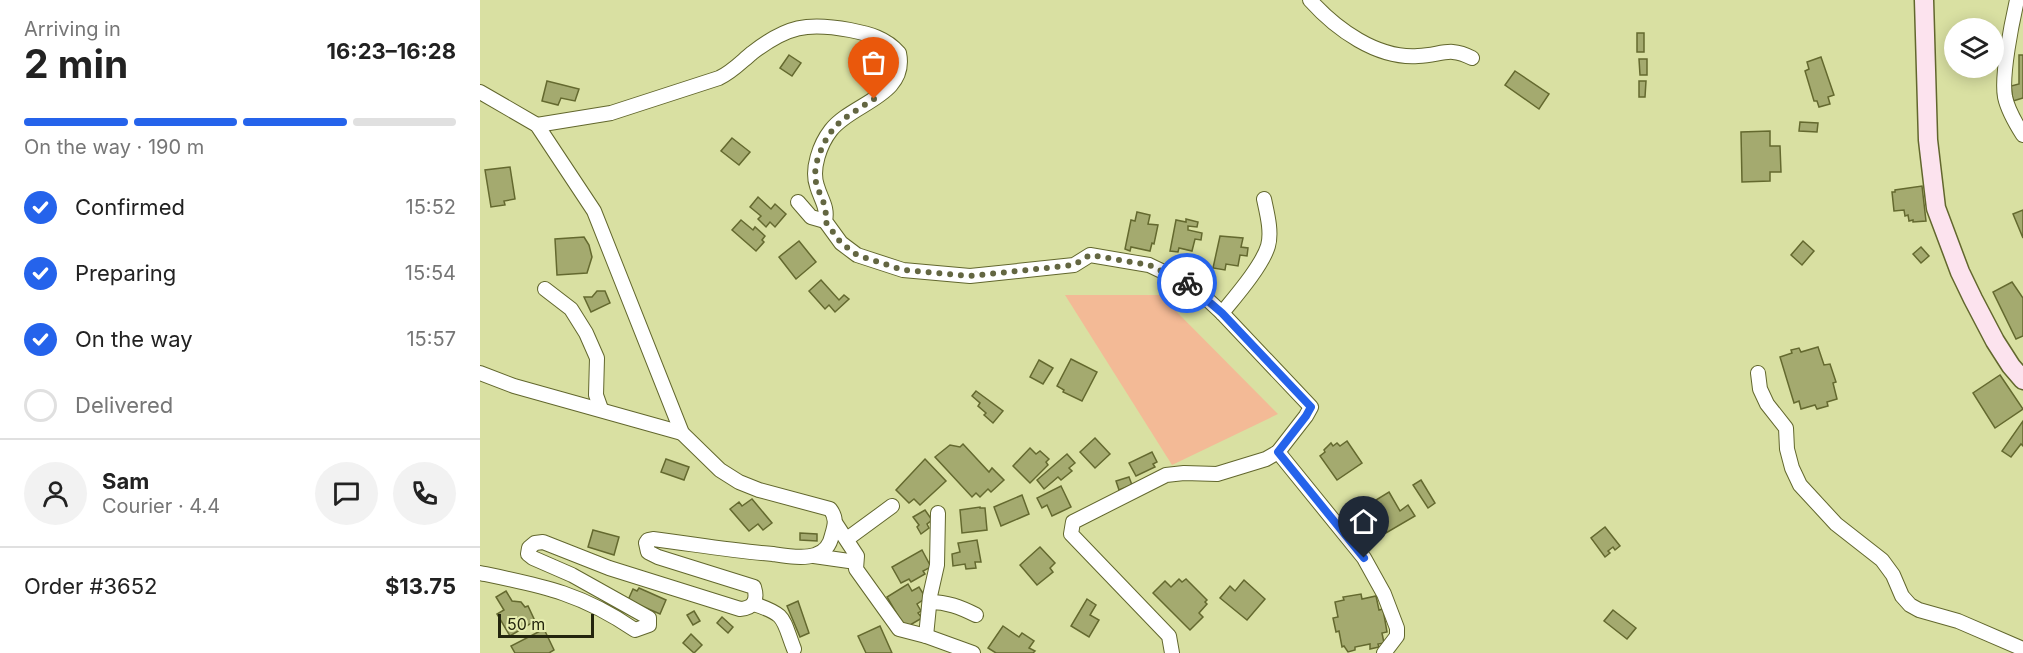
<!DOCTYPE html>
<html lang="en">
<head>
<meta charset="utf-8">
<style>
	:root { --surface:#fff; --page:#f2f2f2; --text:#222; --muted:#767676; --line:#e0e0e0; --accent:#2563eb }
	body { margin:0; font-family:Inter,sans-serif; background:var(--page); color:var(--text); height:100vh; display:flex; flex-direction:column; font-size:22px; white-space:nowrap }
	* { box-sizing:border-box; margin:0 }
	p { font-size:20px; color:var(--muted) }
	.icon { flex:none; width:33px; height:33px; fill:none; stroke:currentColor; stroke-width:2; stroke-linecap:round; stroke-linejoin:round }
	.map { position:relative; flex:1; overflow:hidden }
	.panel { display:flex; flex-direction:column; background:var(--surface); width:480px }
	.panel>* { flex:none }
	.fabs { position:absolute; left:1464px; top:18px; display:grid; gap:12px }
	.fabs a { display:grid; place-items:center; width:60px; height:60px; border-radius:50%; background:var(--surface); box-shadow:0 3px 15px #0003; font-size:30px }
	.scale { position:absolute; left:18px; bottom:15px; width:96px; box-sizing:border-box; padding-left:6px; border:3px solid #23250d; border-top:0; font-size:16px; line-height:21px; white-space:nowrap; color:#23250d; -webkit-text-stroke:4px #e6edaf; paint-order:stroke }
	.pin { position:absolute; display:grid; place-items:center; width:51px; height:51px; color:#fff; margin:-62px -26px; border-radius:50% 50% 50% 0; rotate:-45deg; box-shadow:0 0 6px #0007 }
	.pin .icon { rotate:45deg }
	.courier { position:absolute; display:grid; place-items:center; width:60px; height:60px; margin:-30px; border:4px solid #2563eb; border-radius:50%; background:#fff; color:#222; box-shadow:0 2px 8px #0007 }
	.overview em { font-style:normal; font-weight:700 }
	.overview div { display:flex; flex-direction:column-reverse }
	.overview { display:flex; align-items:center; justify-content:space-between; height:102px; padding:0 24px }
	h1 { font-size:39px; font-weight:700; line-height:45px }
	.bar { display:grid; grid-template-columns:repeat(4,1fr); gap:9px 6px; align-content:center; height:72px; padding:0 24px }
	.bar i { height:8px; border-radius:4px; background:var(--line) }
	.bar .active { background:var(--accent) }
	.bar p { grid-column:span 4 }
	.line { display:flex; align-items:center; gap:15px; padding:0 24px; border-top:2px solid var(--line) }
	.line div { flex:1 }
	.round { display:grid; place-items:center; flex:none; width:63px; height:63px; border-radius:32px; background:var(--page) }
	ol { padding:0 24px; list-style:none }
	li { display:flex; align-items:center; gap:18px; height:66px }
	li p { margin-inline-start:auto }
	li .icon { padding:6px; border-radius:50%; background:var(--accent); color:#fff; stroke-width:4 }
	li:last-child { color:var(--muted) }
	li i { width:33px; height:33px; border:3px solid var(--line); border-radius:50% }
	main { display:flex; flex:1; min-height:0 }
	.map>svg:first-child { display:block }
	.green { fill:#f3ba96 }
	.building { fill:#a4aa6f; stroke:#64692f; stroke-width:1.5 }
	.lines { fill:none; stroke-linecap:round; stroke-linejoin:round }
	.street-casing { stroke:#62672d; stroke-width:16 }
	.secondary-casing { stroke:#62672d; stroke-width:21 }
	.street { stroke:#fff; stroke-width:14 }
	.secondary { stroke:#fce3ee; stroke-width:18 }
	.done { stroke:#636641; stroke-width:6; stroke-dasharray:0 10.8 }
	.route { stroke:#2563eb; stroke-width:8 }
</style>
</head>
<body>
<main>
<section class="panel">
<div class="overview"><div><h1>2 min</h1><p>Arriving in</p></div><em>16:23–16:28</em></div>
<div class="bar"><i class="active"></i><i class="active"></i><i class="active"></i><i></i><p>On the way · 190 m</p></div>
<ol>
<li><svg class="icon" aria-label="check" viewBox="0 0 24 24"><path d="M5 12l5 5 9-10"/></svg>Confirmed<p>15:52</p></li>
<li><svg class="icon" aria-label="check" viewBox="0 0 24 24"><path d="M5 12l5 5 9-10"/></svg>Preparing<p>15:54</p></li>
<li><svg class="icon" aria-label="check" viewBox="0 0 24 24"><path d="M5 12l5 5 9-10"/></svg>On the way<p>15:57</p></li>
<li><i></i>Delivered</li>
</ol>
<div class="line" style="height:108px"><a class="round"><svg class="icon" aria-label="person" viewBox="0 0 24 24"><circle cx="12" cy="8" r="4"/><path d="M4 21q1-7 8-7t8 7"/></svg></a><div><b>Sam</b><p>Courier · 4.4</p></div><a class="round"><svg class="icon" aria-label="chat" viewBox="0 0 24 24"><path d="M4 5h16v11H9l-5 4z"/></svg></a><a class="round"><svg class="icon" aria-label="phone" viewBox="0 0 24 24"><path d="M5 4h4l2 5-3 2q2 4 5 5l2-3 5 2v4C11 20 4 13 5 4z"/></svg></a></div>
<div class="line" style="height:78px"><div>Order #3652</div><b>$13.75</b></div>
</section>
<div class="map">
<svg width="1543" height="653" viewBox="0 0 1543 653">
	<rect width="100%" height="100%" fill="#d9e0a2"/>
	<polygon class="green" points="585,295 680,295 798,414 692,465"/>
	<g class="building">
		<rect x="1157" y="33" width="7" height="19"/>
		<polygon points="309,55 321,63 312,76 300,68"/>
		<polygon points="1539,55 1543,55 1543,98 1533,101 1531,86 1539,84"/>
		<polygon points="1341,57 1354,95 1348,97 1350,104 1339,107 1337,101 1334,101 1325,71 1329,69 1327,62"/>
		<polygon points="1159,59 1167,59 1167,75 1160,75"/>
		<polygon points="1035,71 1069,94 1059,109 1025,85"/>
		<polygon points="67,81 99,89 95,101 81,98 78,105 62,101"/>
		<polygon points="1159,81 1166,81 1165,97 1159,97"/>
		<polygon points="1320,122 1338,123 1337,132 1319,131"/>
		<polygon points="1290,131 1290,146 1300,146 1301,172 1290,172 1290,181 1262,182 1261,132"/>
		<polygon points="252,138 270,152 259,165 241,151"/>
		<polygon points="30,167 35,199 24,201 25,205 11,207 5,170"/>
		<polygon points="1442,186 1446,221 1433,222 1433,220 1429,221 1428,215 1425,216 1424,210 1414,211 1412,192 1415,192 1415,190"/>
		<polygon points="278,197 291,209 295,204 306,214 295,227 290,222 286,227 278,219 281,216 270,207"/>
		<polygon points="1543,210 1543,238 1533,214"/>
		<polygon points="657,212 670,215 668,224 678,225 674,244 672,243 670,251 651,247 650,251 645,249 651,220 655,221"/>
		<polygon points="706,219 718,222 717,227 708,226 708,230 722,233 721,240 715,239 712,251 699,248 698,252 690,251 696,220 706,222"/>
		<polygon points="261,220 273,230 275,227 285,236 282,240 284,242 276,251 252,230"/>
		<polygon points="740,236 763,238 761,247 768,248 767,256 760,255 758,266 746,264 745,270 733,268"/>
		<polygon points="104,237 109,245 112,257 107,273 77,275 75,239"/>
		<polygon points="319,241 336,262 316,279 299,257"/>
		<polygon points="1323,241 1334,251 1322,265 1311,255"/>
		<polygon points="1441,247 1449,256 1441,263 1433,254"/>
		<polygon points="341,280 359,300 364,295 369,299 355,312 349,305 345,309 329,291"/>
		<polygon points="1532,282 1543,298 1543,336 1536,339 1513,292"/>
		<polygon points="117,291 125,291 130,303 111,312 104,297 112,297"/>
		<polygon points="1338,347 1344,365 1350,364 1356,382 1353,383 1357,399 1347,402 1348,406 1337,409 1335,405 1321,409 1319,401 1314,403 1300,357 1312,353 1311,350 1319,348 1321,352"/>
		<polygon points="591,359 617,372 602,401 583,392 584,390 577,386"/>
		<polygon points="559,360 573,368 563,384 550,377"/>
		<polygon points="1520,375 1543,409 1515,428 1493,393"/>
		<polygon points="496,391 523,411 513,423 504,415 506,413 498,406 500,403 492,396"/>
		<polygon points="1543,421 1543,446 1541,444 1531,457 1522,451"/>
		<polygon points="615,438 630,454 615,468 600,452"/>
		<polygon points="867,441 882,463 857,480 840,456 845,452 844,450 851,443 853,446 857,443 860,446"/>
		<polygon points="483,444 509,472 512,468 524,480 511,492 508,489 500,497 496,493 492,497 455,457 470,445 480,447"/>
		<polygon points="550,448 556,454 560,451 569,459 566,462 568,465 550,483 533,466"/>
		<polygon points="672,452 677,462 673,464 675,467 656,476 649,463"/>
		<polygon points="587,454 595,463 589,468 592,471 581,480 578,477 564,489 557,480"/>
		<polygon points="186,459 209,467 204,480 181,472"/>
		<polygon points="445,459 466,481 440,505 434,499 429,503 416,490"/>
		<polygon points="649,477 652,485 639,490 636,481"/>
		<polygon points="941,480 955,503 948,508 933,485"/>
		<polygon points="581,486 591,507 572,516 567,505 562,508 557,498"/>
		<polygon points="909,492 920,511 928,505 935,516 894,540 875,508 886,501 888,505"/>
		<polygon points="542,495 549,514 521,526 514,507"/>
		<polygon points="272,499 292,523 283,530 278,524 269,531 250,509 259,502 262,506"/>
		<polygon points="500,507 500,508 505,508 507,530 482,533 480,510"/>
		<polygon points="445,510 452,520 447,524 449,528 441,534 437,527 439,525 433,517"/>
		<polygon points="1125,527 1140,546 1135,550 1133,547 1128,551 1130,553 1125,557 1111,538"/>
		<polygon points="113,530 139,537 134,555 108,547"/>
		<polygon points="320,533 337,534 337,541 320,540"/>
		<polygon points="497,540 501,562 495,562 496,568 486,569 485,564 473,566 472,554 480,552 478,543"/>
		<polygon points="560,547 575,563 570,568 573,572 557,585 540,565"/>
		<polygon points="442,550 451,567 443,571 445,574 431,582 429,579 421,583 412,567"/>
		<polygon points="699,579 702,582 706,579 727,600 725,602 727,604 719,613 723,617 710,630 673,593 685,581 691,587"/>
		<polygon points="764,580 785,599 767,620 740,598 750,586 755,591"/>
		<polygon points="428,584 432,591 439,587 446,598 437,604 441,611 438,613 442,618 425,628 407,597"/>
		<polygon points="159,588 186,600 180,614 148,600 153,589 157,591"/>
		<polygon points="26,591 32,601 41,602 45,607 48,606 55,621 30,636 17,614 24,610 16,597"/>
		<polygon points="881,594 882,599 896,596 899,610 903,609 907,632 902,633 904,643 898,644 899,647 890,649 890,644 875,647 875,650 868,652 864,646 862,647 859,631 856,632 853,618 858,617 855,602 864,600 863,597"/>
		<polygon points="607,599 616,605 610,615 619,620 609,637 591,626"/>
		<polygon points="318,601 329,633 320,637 307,606"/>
		<polygon points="1133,610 1156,628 1147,639 1124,621"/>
		<polygon points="214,611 220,621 213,625 207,615"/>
		<polygon points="242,617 253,627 248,633 237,623"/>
		<polygon points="400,626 412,653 386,653 378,636"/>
		<polygon points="523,626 539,637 542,633 554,641 549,648 555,651 553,653 516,653 508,648"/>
		<polygon points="64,629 74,650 69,653 35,653 31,646"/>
		<polygon points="211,634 222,645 214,653 203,643"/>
	</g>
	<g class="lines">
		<g class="street-casing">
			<g id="street">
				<path d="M830 0C856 29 897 59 938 56 962 55 969 46 992 58"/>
				<path d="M1537 0C1532 22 1521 76 1525 97 1528 111 1536 124 1543 135"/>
				<path d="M0 92 57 125 114 211 202 433 240 470 259 482 279 490 350 509C357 518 355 525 352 535 350 545 345 552 335 555 323 559 306 556 293 554 253 551 213 544 173 539L168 540 166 543 168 552 178 557 274 587C278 600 274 608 260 609L129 568 63 542 55 543 49 548 48 554 53 558 92 575 169 618V625L155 630C101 593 63 586 0 573"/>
				<path d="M57 125 131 113 239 78C252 72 261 62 272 53 307 26 327 22 370 30 390 34 406 38 419 53 428 96 372 103 351 130 340 144 331 169 337 186 341 200 348 207 345 221L361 243 377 255 423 270 490 276 594 265 610 255 669 265 713 286 742 313 831 407 826 416 798 452 786 459 737 474 704 473 686 475 593 522 591 534 689 636 692 653"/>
				<polyline points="318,202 331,217 345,221"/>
				<polyline points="65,289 91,309 106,333 117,358 116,395 121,409"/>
				<path d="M742 313C755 297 782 266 788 246 792 232 787 213 784 199"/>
				<polyline points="0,373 34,386 202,433"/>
				<polyline points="1278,373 1280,389 1287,404 1306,428 1307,449 1312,468 1320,485 1356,524 1402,560 1413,575 1422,596 1430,605 1439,610 1478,621 1543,649"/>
				<polyline points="798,452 884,558 904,594 917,628 917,636 904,653"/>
				<polyline points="356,524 377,556 376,569 419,629 446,636 493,653"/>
				<polyline points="367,539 412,506"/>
				<polyline points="334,556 376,562"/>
				<path d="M450 602C467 602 480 607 496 615"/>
				<path d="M274 604C307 615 302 618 314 649"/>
				<polyline points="446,636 450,596 457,565 458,513"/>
			</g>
		</g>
		<g class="secondary-casing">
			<polyline id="secondary" points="1444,0 1448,140 1456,208 1480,272 1493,299 1515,341 1531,366 1543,380"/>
		</g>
		<use href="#street" class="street"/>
		<use href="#secondary" class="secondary"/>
	</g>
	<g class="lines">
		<path class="done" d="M394 99C365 118 350 123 338 158 335 167 334 177 337 186 341 199 348 206 345 221L361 243 377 255 423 270 490 276 594 265 610 255 669 265 707 283"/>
		<polyline class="route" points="707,283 742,313 831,407 826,416 798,452 884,558"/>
	</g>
</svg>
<div class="fabs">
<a><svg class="icon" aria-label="layers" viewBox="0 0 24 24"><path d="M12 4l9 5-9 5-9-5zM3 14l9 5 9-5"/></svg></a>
</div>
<div class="scale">50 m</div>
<div class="pin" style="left:394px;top:99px;background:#ea580c"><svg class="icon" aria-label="bag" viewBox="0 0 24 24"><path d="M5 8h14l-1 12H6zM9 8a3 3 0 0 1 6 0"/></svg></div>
<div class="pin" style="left:884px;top:558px;background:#1f2937"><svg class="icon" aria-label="home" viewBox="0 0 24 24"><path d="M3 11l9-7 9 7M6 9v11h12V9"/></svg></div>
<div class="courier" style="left:707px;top:283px"><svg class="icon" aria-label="bike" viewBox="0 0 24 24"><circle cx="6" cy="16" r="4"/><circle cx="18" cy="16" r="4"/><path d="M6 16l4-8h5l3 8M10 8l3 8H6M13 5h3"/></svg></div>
</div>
</main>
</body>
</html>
